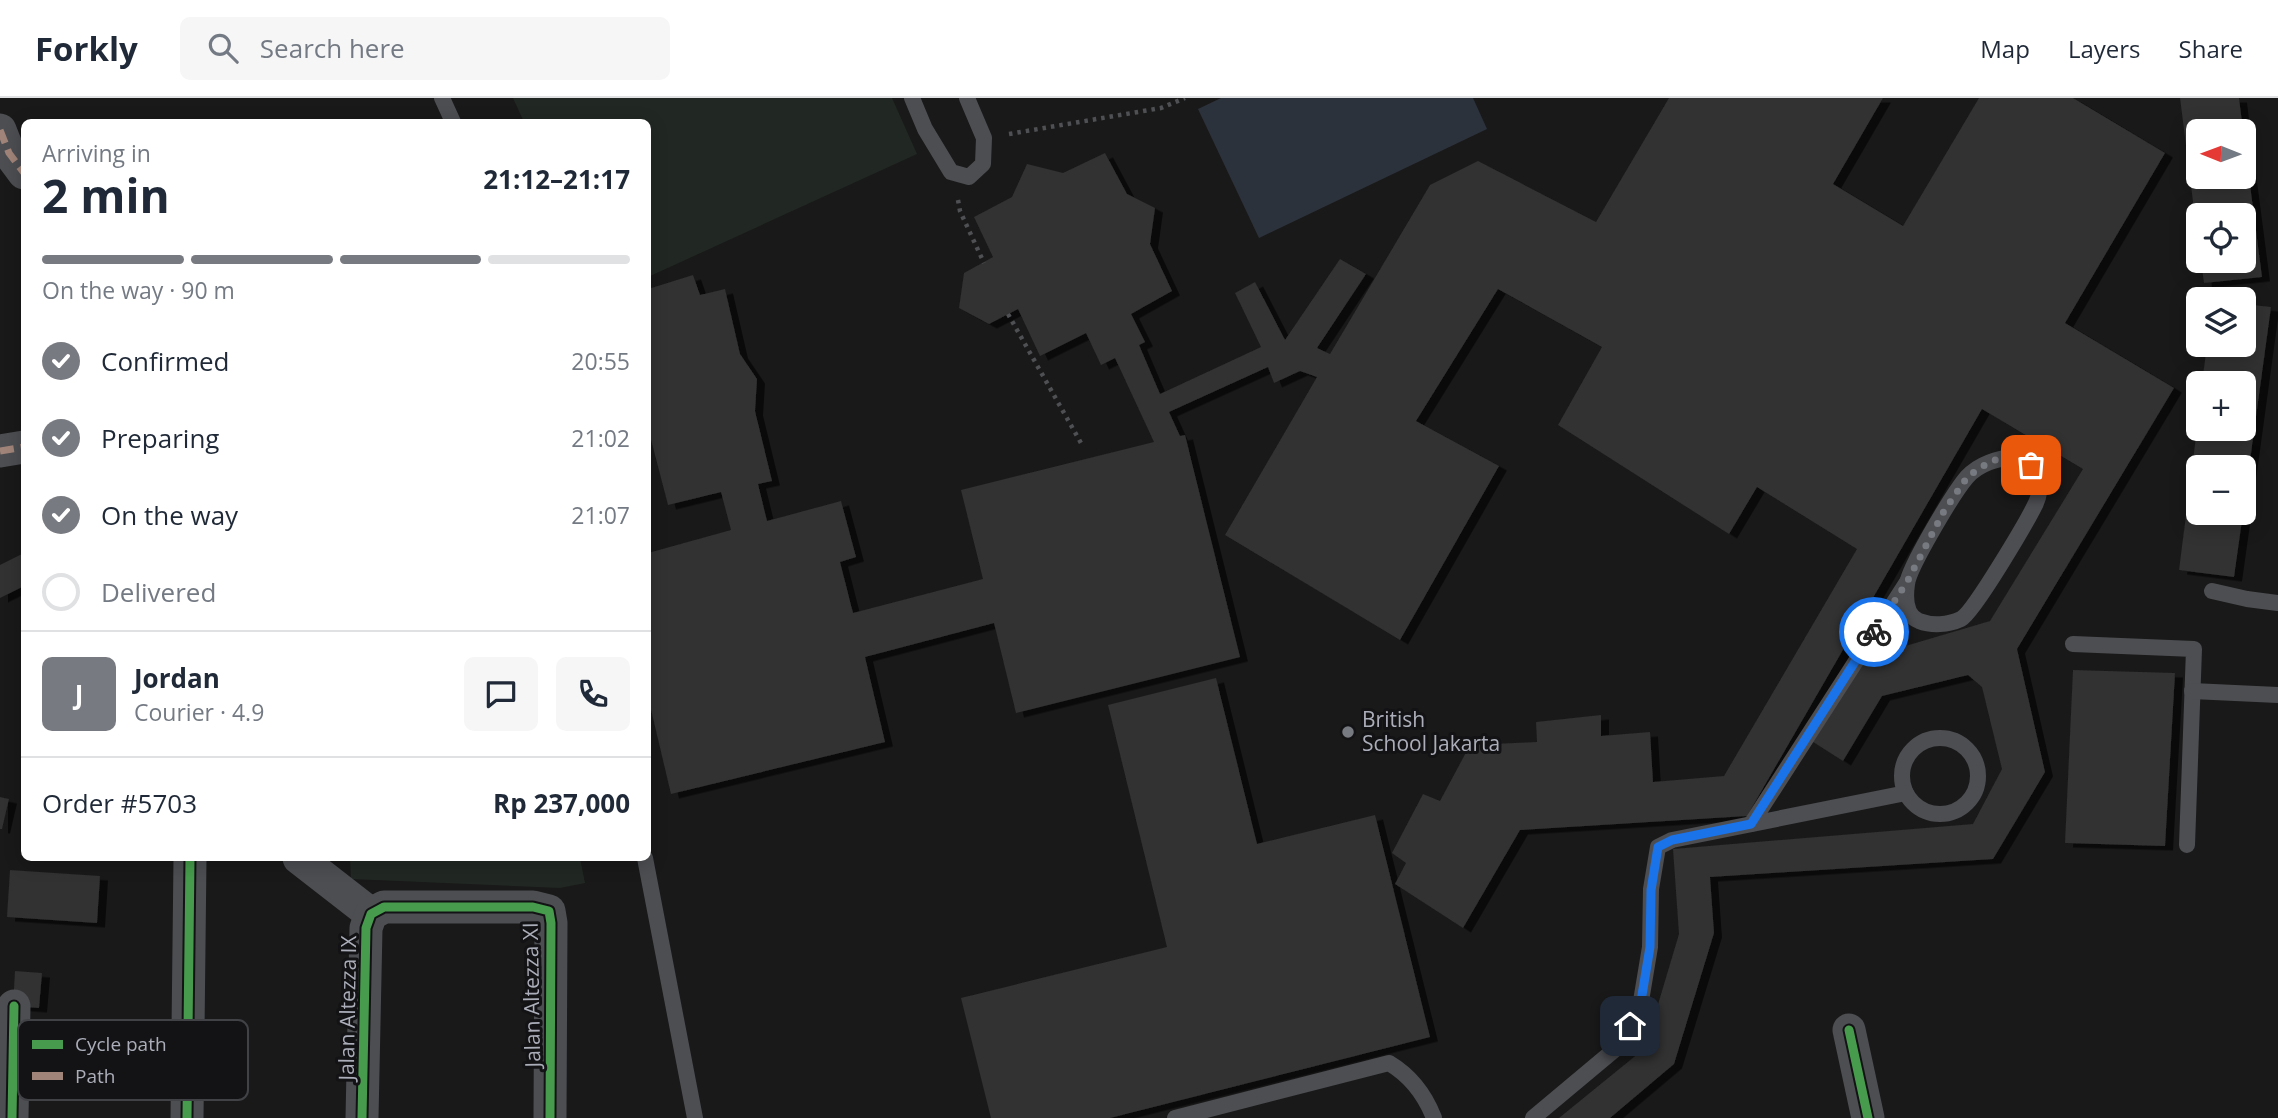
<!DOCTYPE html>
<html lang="en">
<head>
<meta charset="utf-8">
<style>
	:root { --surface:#fff; --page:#f6f6f7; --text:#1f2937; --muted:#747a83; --line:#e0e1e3; --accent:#787a81 }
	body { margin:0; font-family:"Open Sans",sans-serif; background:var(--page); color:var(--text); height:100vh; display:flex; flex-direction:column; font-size:26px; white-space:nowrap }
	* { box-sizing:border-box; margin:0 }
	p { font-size:23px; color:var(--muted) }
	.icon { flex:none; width:38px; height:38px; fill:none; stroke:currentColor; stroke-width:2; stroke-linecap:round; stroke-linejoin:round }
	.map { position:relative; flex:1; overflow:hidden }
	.sheet { position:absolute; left:21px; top:21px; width:630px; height:742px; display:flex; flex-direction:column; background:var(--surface); border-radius:10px; box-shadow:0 4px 18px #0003 }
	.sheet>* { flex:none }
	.needle { width:46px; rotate:271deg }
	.tools { position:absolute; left:2186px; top:21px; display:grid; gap:14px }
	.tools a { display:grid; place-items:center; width:70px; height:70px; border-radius:10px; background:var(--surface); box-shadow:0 4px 18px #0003; font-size:35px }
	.pin { position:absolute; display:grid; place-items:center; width:60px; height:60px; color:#fff; margin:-30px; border-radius:14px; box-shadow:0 4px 10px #0006 }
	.courier { position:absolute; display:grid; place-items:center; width:70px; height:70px; margin:-35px; border:5px solid #1a73e8; border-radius:50%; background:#fff; color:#222; box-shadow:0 2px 9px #0007 }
	.headline em { font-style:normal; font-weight:700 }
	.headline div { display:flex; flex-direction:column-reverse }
	.headline { display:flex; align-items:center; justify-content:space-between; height:119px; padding:0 21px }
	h1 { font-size:46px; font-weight:700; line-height:52px }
	.bar { display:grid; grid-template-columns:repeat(4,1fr); gap:10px 7px; align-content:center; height:84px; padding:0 21px }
	.bar i { height:9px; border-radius:5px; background:var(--line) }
	.bar .active { background:var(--accent) }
	.bar p { grid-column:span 4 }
	.line { display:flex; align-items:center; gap:18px; padding:0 21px; border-top:2px solid var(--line) }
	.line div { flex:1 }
	.round { display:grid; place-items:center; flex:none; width:74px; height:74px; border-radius:10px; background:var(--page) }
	ol { padding:0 21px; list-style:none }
	li { display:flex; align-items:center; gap:21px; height:77px }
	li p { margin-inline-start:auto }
	li .icon { padding:7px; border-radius:50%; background:var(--accent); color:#fff; stroke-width:4 }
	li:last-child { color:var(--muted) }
	li i { width:38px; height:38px; border:4px solid var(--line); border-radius:50% }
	header { display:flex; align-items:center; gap:42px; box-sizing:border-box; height:98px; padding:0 35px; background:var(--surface); border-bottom:2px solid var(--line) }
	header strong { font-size:33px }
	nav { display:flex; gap:38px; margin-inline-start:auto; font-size:24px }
	.search { width:490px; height:63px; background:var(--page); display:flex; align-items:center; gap:18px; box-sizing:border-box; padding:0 24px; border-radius:10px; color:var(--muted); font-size:26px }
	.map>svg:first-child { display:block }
	.green { fill:#212823 }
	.water { fill:#2c323b }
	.building { fill:#313131; filter:url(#shadow) }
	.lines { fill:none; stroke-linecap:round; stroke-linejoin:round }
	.path { stroke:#4f5053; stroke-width:4.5; stroke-dasharray:3.5 5; stroke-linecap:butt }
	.lane { stroke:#4d4e52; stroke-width:16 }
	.street { stroke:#4d4e52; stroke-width:33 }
	.quiet { stroke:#a18479; stroke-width:7; stroke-dasharray:14 7; stroke-linecap:butt }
	.cycleway-casing { stroke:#131315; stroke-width:13 }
	.cycleway { stroke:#469c4c; stroke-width:9 }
	.done { stroke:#787a81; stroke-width:7; stroke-dasharray:0 12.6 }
	.route { stroke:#1a73e8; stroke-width:9 }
	.poi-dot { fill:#787a81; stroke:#131315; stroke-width:2.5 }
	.labels { text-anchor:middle; stroke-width:6; stroke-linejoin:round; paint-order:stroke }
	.poi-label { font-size:21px; fill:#abaeb9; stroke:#131315; text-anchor:start }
	.street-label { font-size:21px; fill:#abaeb9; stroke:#131315 }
	.key { fill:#131315; stroke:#414246; stroke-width:2 }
	.key-label { font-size:19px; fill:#abaeb9 }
</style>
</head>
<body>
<header>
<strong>Forkly</strong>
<div class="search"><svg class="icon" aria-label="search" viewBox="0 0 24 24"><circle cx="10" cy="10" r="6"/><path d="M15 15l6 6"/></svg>Search here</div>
<nav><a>Map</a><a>Layers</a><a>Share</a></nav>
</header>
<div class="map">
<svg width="2278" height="1020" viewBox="0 0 2278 1020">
	<defs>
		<filter id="shadow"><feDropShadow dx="8" dy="4.5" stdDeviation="0" flood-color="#0009"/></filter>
	</defs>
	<rect width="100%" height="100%" fill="#191919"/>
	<g class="green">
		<polygon points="513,0 892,0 917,56 648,179 648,24 524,24"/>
		<polygon points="350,760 580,760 585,785 560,790 351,781"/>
	</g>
	<polygon class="water" points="1221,0 1473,0 1487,31 1259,140 1198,11"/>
	<g class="building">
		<polygon points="1669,0 1883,0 1833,86 1903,128 1979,0 2073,0 2165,55 2065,225 2174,290 2017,551 2045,674 1993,761 1710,779 1714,835 1674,966 1610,1020 1559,1020 1645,950 1679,836 1673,751 1973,726 2002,671 1982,589 1968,577 1882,598 1843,663 1810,642 1858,562 1990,523 2083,371 1982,311 1747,718 1520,732 1463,830 1395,786 1406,765 1392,755 1423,696 1440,703 1470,647 1537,644 1536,624 1601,617 1601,638 1650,634 1653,684 1724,678 1857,451 1757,389 1729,436 1558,327 1602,249 1498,191 1416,323 1499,368 1400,542 1225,437 1317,279 1300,273 1274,285 1268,269 1169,314 1180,338 1185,337 1240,559 1016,615 994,525 865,559 885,644 671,696 648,599 648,455 731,432 721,394 668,407 648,330 648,191 693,177 700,197 725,191 740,256 757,281 755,313 772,383 758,386 767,423 841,403 856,459 840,464 853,515 983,481 961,392 1154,344 1115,260 1101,267 1086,235 1040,258 1018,211 989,226 959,210 964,175 993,159 974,119 1012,99 1027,66 1063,75 1105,55 1127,96 1155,110 1150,146 1172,193 1131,216 1145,244 1139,247 1160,296 1261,249 1235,195 1255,184 1285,242 1340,161 1366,176 1317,250 1330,256 1430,87 1478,63 1596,124"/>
		<polygon points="2180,0 2239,0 2243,33 2198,33 2198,79 2244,79 2245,48 2262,179 2204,185 2201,163 2244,163 2244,117 2198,117 2196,128"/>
		<polygon points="2244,206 2271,209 2245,399 2244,369 2198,369 2198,415 2243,415 2234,479 2179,472 2197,331 2244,331 2244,285 2202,285 2207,247 2244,247"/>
		<polygon points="24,455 24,488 0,500 0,467"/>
		<polygon points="2073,572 2175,575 2165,748 2065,745"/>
		<polygon points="1216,580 1257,746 1375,717 1430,939 1110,1020 991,1020 961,900 1167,849 1108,607"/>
		<polygon points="0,699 9,701 2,731 0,731"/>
		<polygon points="10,772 100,778 97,825 7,819"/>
		<polygon points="15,873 42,875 39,910 13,908"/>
	</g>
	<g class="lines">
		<g class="path">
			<polyline points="1009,36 1161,10 1185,0"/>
			<polyline points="958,102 960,113 984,165"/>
			<polyline points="1008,216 1081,345"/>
		</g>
		<g class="lane">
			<polyline points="442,0 453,24"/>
			<polyline points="912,0 925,31 951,74 969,79 983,66 984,40 967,0"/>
			<path d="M2015 358C2027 365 2035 370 2039 384 2040 390 2039 399 2036 405 2028 422 1974 514 1961 521 1948 527 1932 528 1919 523 1905 517 1905 500 1907 486 1909 469 1954 394 1967 379 1980 365 1997 361 2015 358Z"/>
			<polyline points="2212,493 2247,501 2278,505"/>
			<polyline points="2073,546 2194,551 2187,747"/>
			<polyline points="2192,593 2278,597"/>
			<circle cx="1940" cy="678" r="38"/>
			<polyline points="1751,726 1907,484"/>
			<polyline points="645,760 695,1020"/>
			<path d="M1175 1020 1389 965C1411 978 1425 997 1434 1020"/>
			<polyline points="1533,1020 1619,948 1640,909 1650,849 1651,791 1658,749 1672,742 1906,695"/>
		</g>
		<g class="street">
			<polyline points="0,32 9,55 24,75"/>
			<polyline points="0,353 24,349"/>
			<polyline points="299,760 371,816"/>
			<polyline points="1849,932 1868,1020"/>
			<polyline points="13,953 187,953"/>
			<polyline points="12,1020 14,908"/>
			<polyline points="187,1020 190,760"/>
			<polyline points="362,1020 366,830 371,816 384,809 533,809 549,813 551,825 550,1020"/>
		</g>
		<g class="quiet">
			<polyline points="0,32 9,55 24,75"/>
			<polyline points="0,353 24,349"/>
		</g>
		<g class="cycleway-casing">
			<g id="cycleway">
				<polyline points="1849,932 1868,1020"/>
				<polyline points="12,1020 14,908"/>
				<polyline points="187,1020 190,760"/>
				<polyline points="362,1020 366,830 371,816 384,809 533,809 549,813 551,825 550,1020"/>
			</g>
		</g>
		<use href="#cycleway" class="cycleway"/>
	</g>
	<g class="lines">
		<polyline class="done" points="1874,534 1907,484 1944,413 1968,378 1991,363 2015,358 2031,367"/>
		<polyline class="route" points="1630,928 1640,909 1650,849 1651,792 1658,749 1672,742 1751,726 1874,534"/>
	</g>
	<circle class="poi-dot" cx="1348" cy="634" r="7"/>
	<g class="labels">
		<g class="poi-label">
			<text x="1362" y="629">British<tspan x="1362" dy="24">School Jakarta</tspan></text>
		</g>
		<g class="street-label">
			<text transform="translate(532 897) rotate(-91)" y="7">Jalan Altezza XI</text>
			<text transform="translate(348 910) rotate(-89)" y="7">Jalan Altezza IX</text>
		</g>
	</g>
	<rect x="18" y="922" width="230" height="80" rx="10" class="key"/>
	<rect x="32" y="942" width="31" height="9" fill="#469c4c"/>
	<rect x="32" y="974" width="31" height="8" fill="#a18479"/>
	<g class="key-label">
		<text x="75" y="953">Cycle path</text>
		<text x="75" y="985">Path</text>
	</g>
</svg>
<div class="tools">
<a><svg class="needle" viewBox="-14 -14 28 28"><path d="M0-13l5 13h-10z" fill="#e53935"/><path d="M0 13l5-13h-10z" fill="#747a83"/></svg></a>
<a><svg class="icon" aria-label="locate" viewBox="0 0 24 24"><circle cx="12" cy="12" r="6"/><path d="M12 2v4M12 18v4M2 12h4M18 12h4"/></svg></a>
<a><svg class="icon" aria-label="layers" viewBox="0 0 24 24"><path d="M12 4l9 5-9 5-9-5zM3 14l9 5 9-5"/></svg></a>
<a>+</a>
<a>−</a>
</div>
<div class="pin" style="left:2031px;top:367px;background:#ea580c"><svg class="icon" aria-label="bag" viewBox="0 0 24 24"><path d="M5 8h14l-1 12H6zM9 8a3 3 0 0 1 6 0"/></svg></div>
<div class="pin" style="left:1630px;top:928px;background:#1f2937"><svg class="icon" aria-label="home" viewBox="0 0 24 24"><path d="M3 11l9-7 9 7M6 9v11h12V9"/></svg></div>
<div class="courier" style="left:1874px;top:534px"><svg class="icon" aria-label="bike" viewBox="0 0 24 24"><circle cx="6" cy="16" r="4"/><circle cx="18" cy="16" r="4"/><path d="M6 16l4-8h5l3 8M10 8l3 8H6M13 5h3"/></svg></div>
<section class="sheet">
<div class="headline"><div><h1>2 min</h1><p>Arriving in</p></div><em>21:12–21:17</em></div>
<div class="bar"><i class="active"></i><i class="active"></i><i class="active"></i><i></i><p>On the way · 90 m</p></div>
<ol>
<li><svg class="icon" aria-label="check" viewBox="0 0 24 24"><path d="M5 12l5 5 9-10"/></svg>Confirmed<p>20:55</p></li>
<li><svg class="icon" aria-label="check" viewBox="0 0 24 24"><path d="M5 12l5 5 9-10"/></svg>Preparing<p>21:02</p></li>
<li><svg class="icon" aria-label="check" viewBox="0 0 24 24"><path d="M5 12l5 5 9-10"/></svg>On the way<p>21:07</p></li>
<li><i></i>Delivered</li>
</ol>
<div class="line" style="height:126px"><b class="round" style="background:var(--accent);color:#fff">J</b><div><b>Jordan</b><p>Courier · 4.9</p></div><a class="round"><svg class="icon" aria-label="chat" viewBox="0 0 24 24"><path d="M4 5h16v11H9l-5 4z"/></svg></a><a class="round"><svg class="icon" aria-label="phone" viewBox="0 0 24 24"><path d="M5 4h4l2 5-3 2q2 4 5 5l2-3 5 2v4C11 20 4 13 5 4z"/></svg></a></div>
<div class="line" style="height:91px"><div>Order #5703</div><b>Rp 237,000</b></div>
</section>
</div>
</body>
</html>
